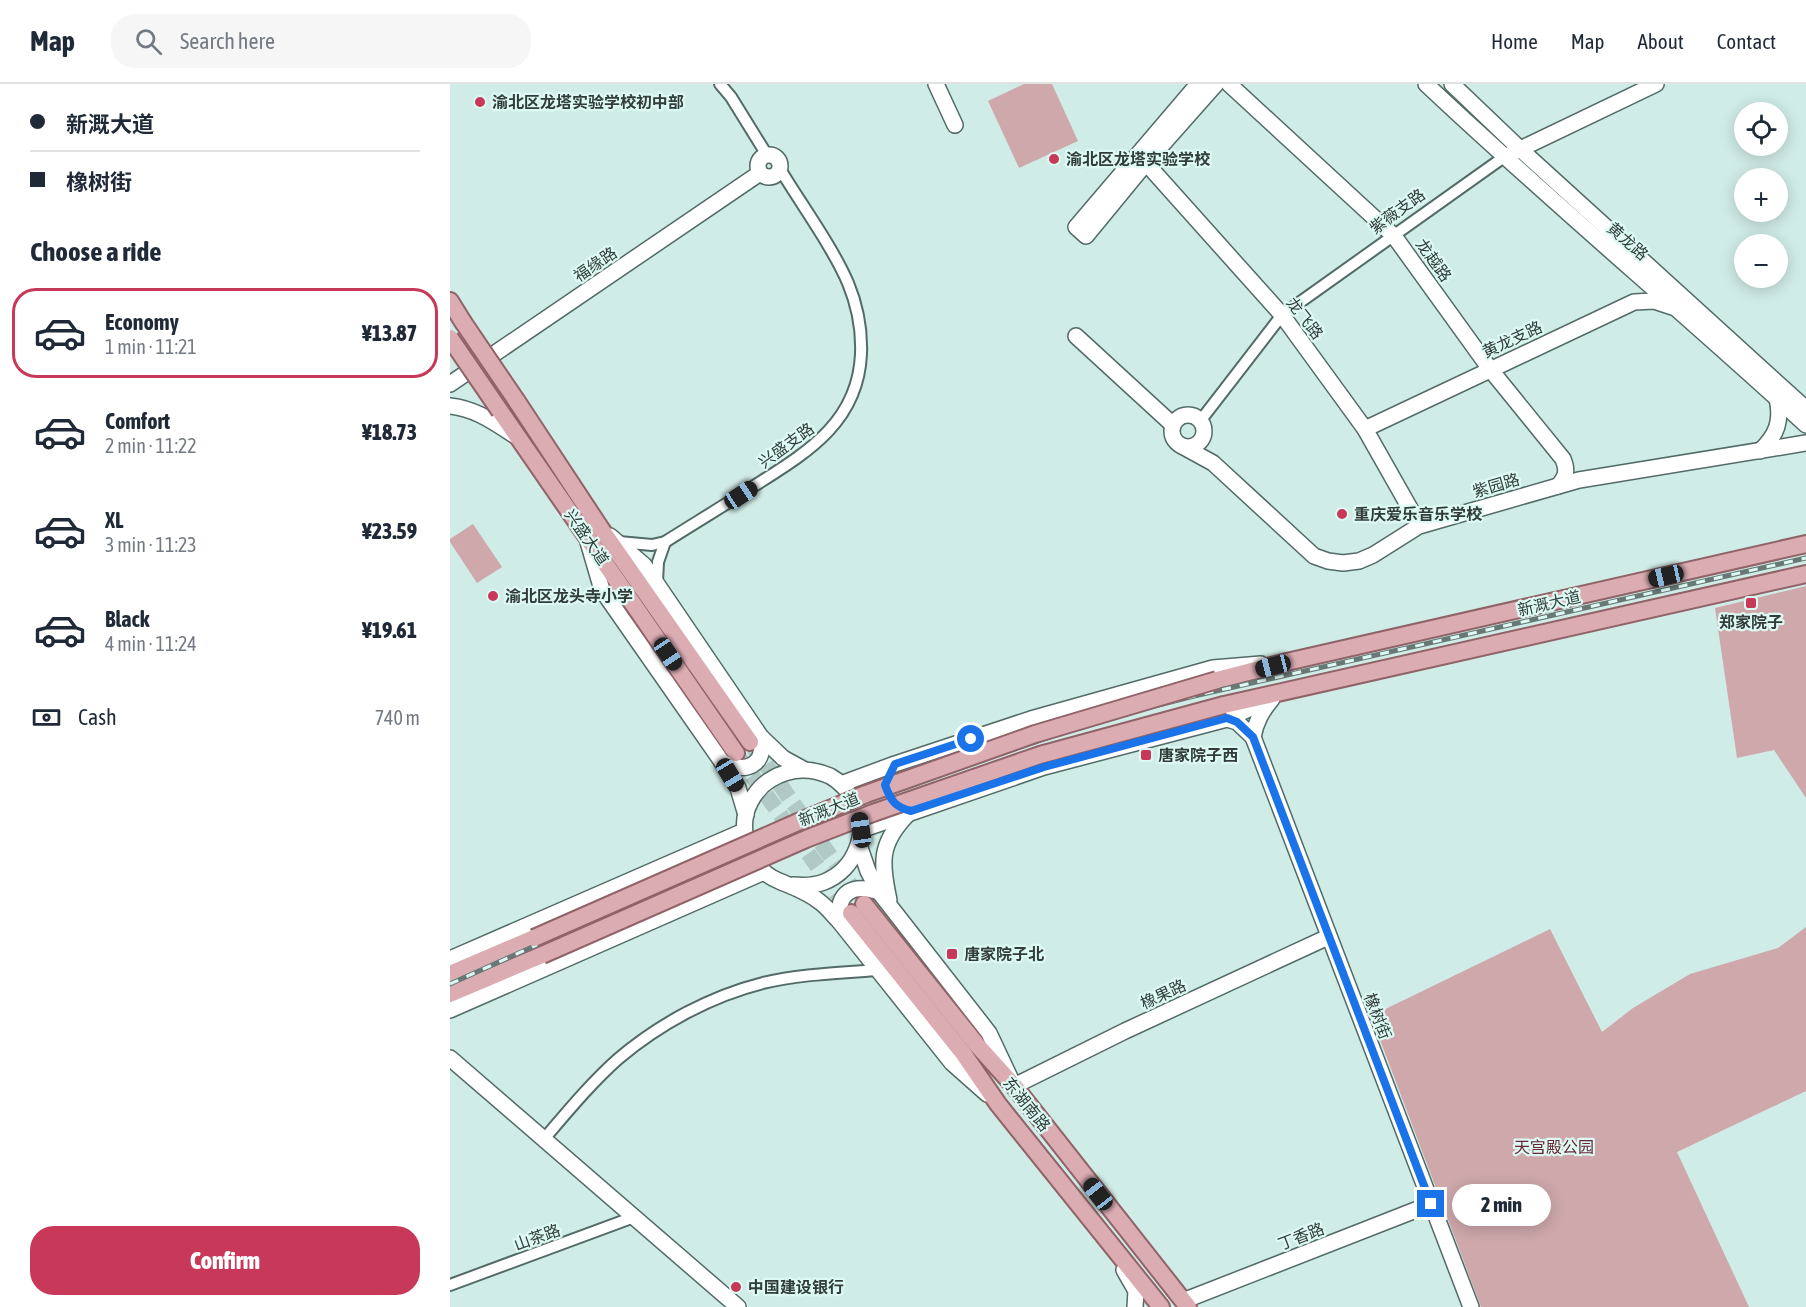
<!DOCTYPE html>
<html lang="en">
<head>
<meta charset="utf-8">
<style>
  :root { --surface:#fff; --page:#f6f6f7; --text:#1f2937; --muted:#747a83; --line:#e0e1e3; --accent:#c83859 }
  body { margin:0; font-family:"Asap Condensed","Noto Sans SC",sans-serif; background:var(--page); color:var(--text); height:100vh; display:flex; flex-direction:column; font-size:22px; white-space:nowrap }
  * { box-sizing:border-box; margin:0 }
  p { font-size:20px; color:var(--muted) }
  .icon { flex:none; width:33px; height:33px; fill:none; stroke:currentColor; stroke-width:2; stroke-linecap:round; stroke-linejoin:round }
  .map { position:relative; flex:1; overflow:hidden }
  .side { display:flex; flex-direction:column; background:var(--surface); width:450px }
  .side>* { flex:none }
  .hud { display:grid; align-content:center; height:132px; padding:0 30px; background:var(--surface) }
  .buttons { position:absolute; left:1284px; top:18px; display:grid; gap:12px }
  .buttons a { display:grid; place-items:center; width:54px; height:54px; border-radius:50%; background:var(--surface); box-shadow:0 3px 15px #0003; font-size:30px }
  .end { position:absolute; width:27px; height:27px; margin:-14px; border:8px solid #1a73e8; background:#fff; box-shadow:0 0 0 3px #fff }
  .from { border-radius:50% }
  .bubble { position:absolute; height:42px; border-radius:21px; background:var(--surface); box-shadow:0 3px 15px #0003; font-size:20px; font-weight:800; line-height:42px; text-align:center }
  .car { position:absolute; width:18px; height:36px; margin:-18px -9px; border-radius:8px; box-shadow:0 0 4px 2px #0007; background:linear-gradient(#222 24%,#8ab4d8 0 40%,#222 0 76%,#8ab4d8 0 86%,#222 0) }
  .hud b { display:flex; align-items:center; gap:21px; height:57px; font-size:22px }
  .hud b+b { border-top:2px solid var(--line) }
  .hud i { width:15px; height:15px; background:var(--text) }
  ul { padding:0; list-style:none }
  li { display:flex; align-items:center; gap:18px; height:90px; margin:0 12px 9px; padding:0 18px; border:3px solid transparent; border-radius:24px }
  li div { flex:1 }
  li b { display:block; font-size:22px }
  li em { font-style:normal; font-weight:800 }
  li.selected { border-color:var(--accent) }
  li>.icon { width:54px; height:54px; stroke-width:1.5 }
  h2 { padding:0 30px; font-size:27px; line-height:72px }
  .pay { display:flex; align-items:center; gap:15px; height:66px; padding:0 30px; font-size:22px }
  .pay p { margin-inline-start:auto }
  .button { display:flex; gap:12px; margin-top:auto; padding:12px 30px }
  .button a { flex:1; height:69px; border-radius:24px; background:var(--accent); color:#fff; font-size:24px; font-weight:800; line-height:69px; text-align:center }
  header { display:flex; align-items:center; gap:36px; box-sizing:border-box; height:84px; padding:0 30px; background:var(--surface); border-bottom:2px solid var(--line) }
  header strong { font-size:28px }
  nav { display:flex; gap:33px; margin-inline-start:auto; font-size:21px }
  .search { width:420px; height:54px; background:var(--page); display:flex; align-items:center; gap:15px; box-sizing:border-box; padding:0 21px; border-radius:24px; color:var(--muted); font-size:22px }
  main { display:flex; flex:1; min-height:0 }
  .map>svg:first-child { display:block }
  .green { fill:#cea8ab }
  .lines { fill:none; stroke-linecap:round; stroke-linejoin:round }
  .primary-tunnel { stroke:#b0c9c4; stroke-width:16; stroke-dasharray:16 8; stroke-linecap:butt }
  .street-casing { stroke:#526b66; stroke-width:14 }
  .secondary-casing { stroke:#526b66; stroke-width:18 }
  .primary-casing { stroke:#906368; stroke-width:20 }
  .street { stroke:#fff; stroke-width:10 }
  .secondary { stroke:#fff; stroke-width:15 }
  .primary { stroke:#dbadb3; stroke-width:16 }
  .rail-casing { stroke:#687975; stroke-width:5 }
  .rail { stroke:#ddf9f3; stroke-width:3; stroke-dasharray:9; stroke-linecap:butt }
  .primary-bridge-casing { stroke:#906368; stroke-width:20; stroke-linecap:butt }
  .primary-bridge { stroke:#dbadb3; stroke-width:16 }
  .route { stroke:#1a73e8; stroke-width:8 }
  .poi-dot { fill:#c83859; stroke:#ddf9f3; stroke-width:2 }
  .labels { text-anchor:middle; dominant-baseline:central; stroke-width:4.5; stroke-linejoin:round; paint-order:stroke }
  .poi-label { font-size:16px; font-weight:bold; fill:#323d3a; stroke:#ddf9f3; text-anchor:start }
  .street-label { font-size:16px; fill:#323d3a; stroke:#ddf9f3 }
  .park-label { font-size:16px; fill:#682833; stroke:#ddf9f3 }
</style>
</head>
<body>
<header>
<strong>Map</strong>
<div class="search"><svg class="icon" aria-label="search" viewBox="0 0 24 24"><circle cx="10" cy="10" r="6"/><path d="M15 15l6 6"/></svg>Search here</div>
<nav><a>Home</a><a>Map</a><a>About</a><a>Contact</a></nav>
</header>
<main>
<section class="side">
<div class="hud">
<b><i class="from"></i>新溉大道</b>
<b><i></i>橡树街</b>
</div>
<h2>Choose a ride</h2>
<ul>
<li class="selected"><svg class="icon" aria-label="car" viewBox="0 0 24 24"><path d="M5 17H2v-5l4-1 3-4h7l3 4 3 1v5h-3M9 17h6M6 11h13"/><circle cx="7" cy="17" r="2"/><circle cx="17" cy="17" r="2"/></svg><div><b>Economy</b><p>1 min · 11:21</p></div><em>¥13.87</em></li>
<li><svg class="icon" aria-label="car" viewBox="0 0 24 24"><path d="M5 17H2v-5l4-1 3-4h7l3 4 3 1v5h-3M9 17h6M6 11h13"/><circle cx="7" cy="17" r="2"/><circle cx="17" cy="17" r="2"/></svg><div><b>Comfort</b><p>2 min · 11:22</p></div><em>¥18.73</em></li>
<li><svg class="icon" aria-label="car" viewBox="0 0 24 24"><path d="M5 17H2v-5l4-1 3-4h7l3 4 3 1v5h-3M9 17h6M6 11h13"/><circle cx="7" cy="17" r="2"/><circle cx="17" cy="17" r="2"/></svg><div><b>XL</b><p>3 min · 11:23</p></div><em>¥23.59</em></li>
<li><svg class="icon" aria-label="car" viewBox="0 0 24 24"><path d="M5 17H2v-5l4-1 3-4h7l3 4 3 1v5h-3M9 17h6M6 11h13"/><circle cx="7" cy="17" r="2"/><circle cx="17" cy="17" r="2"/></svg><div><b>Black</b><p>4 min · 11:24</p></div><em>¥19.61</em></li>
</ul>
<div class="pay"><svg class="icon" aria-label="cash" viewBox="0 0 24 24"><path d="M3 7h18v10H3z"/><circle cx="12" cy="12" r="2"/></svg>Cash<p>740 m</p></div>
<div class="button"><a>Confirm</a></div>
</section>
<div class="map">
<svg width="1356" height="1223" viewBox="0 0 1356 1223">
  <rect width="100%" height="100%" fill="#d0ece6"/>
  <g class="green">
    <polygon points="574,0 602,0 628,57 569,84 538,17"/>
    <polygon points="23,440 52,483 27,499 0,458 0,455"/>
    <polygon points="1356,502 1356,714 1324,666 1287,674 1265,524"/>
    <polygon points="1356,843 1356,1007 1227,1068 1299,1223 1031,1223 921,932 1100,845 1152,948 1183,924 1240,890 1328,864"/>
  </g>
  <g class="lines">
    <g class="primary-tunnel">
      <polyline points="302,661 412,817"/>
      <polyline points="288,672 399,826"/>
    </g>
    <g class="street-casing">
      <g id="street">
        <polyline points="270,0 281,13 317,71"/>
        <polyline points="751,336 832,231 1054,73"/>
        <path d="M169,458L202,461L215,458C245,439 275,421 304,402C356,369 408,339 411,270C412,245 408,223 398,199C382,162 351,120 330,85"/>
        <polyline points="207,498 208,478 215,458"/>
        <path d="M94,1055C118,1027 141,999 168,975C209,940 261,912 313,899C350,890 389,889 427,886"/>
        <polyline points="0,1201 184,1133"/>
      </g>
    </g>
    <g class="secondary-casing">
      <g id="secondary">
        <polyline points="486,0 505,41"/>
        <polyline points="748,0 626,143 636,152 696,79 766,0"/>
        <path d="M779,0L944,152L1040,285L1113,375C1118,387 1116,393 1108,402"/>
        <path d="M976,0C1100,117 1231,226 1356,341"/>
        <polyline points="1002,0 1070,65 1356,325"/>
        <polyline points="1062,69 1206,0"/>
        <circle cx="319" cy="82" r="11"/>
        <polyline points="696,79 832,231 915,345 962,428"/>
        <polyline points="626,252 723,341"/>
        <polyline points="0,300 310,89"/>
        <path d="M0,322C27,325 45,339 67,353"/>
        <circle cx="738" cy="347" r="16"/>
        <polyline points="915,345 1184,218 1204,217 1222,223"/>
        <polyline points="732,362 763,379 864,472 878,477 893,479 909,477 923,471 969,442 1129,396 1356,359"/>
        <path d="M1310,367C1327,351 1332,337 1327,314"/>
        <polyline points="160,452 194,481 311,653 333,674 353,685"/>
        <polyline points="138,458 152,506 272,678 288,704 296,731"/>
        <path d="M777,635L787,638L803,653C806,637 812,627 822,615"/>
        <polyline points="803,653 1021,1223"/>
        <path d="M272,678C296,690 316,682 311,653"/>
        <polyline points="391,700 445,680 581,635 763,584 811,580"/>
        <polyline points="411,746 594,683 777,635 821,615"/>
        <polyline points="409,761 418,787 429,808 539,949 564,1002 675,947 878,853"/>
        <path d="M343,801C354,802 364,802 374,798C405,786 420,748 405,718C399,708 391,698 380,692C359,683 339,684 320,696C307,704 297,720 295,734C292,760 304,787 329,797C343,803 358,808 370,818C377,823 383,831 389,837L502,979L537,1010"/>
        <path d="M439,816C431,779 429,760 457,731"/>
        <path d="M389,837C387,808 402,799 429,808"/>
        <polyline points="0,875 294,747"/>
        <polyline points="0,926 314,788"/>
        <polyline points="0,974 288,1223"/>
        <polyline points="674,1186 686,1207 685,1223"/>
        <polyline points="733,1217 981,1120"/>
      </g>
    </g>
    <g class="primary-casing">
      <g id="primary">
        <polyline points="0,217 13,238"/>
        <polyline points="66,316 151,445 300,658"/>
        <polyline points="50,327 286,669"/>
        <polyline points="767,596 841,577 1356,460"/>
        <polyline points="774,621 1356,490"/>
        <polyline points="414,820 527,961 564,1002 738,1223"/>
        <polyline points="401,829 513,969 548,1020 711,1223"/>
        <polyline points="0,890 84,854"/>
        <polyline points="0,910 92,871"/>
      </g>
    </g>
    <use href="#street" class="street"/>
    <use href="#secondary" class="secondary"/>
    <use href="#primary" class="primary"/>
    <g class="rail-casing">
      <polyline id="rail" points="0,900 262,782 456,701 612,649 677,629 744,612 1356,474"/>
    </g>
    <use href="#rail" class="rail"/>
    <g class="primary-bridge-casing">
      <g id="primary-bridge">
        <polyline points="13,238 66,316"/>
        <polyline points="0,254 50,327"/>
        <polyline points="84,854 348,738 416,710 585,650 767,596"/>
        <polyline points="92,871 356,755 423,729 590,671 774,621"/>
      </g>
    </g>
    <use href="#primary-bridge" class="primary-bridge"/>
  </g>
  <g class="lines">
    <path class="route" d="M521,655L445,680L435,701C441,717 445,723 461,727L594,683L777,634L787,638L803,653L981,1120"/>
  </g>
  <g class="poi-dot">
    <circle cx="30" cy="18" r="6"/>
    <circle cx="604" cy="75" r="6"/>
    <circle cx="892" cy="430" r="6"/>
    <circle cx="43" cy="512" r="6"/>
    <rect x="1295" y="513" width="12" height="12" rx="3"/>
    <rect x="690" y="665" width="12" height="12" rx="3"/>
    <rect x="496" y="864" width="12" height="12" rx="3"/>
    <circle cx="286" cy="1203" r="6"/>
  </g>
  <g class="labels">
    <g class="poi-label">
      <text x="42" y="18">渝北区龙塔实验学校初中部</text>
      <text x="616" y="75">渝北区龙塔实验学校</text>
      <text x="904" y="430">重庆爱乐音乐学校</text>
      <text x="55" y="512">渝北区龙头寺小学</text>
      <text x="1301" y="538" text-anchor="middle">郑家院子</text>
      <text x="708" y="671">唐家院子西</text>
      <text x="514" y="870">唐家院子北</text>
      <text x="298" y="1203">中国建设银行</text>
    </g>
    <g class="street-label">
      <text transform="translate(947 127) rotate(-36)">紫薇支路</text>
      <text transform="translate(1178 157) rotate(41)">黄龙路</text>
      <text transform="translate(984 176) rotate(54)">龙越路</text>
      <text transform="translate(145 180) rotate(-34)">福缘路</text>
      <text transform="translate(855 234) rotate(52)">龙飞路</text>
      <text transform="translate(1062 255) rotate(-25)">黄龙支路</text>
      <text transform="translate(336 361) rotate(-36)">兴盛支路</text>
      <text transform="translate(1046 401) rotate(-16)">紫园路</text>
      <text transform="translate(137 453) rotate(55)">兴盛大道</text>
      <text transform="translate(1099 519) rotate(-13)">新溉大道</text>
      <text transform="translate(379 725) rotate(-22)">新溉大道</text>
      <text transform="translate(713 910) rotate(-25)">橡果路</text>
      <text transform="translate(928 932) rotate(69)">橡树街</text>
      <text transform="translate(577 1020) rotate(51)">东湖南路</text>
      <text transform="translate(851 1152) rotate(-21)">丁香路</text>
      <text transform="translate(87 1153) rotate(-20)">山茶路</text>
    </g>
    <g class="park-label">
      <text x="1104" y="1063">天宫殿公园</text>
    </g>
  </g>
</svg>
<div class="buttons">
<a><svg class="icon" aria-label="locate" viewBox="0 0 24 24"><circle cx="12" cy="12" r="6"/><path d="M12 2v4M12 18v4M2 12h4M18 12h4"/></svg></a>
<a>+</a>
<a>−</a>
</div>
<i class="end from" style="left:521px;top:655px"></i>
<i class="end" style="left:981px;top:1120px"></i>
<div class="bubble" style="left:1002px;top:1100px;width:99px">2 min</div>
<i class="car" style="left:291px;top:411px;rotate:57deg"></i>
<i class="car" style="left:1216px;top:492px;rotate:257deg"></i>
<i class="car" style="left:218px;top:570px;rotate:146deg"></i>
<i class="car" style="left:823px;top:582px;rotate:256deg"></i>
<i class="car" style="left:280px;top:691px;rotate:149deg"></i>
<i class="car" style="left:411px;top:746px;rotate:352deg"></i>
<i class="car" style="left:648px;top:1110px;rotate:322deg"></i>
</div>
</main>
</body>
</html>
